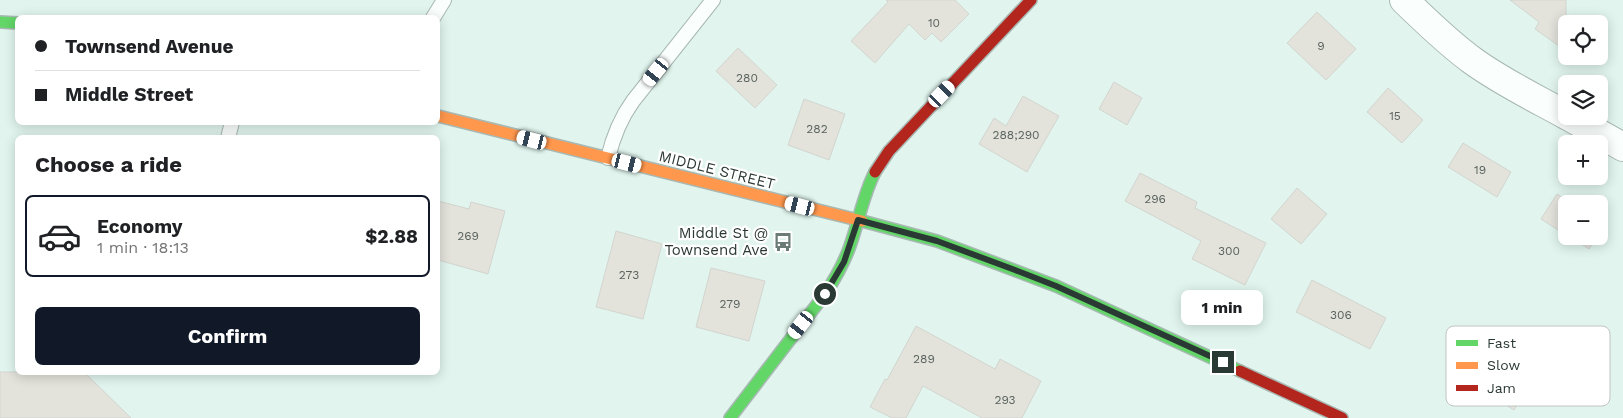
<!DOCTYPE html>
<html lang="en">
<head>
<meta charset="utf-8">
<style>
  :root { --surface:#fff; --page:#f2f2f2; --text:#202124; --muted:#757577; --line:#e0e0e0; --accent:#111827 }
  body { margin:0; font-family:"Work Sans",sans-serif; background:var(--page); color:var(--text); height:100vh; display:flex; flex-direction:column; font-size:19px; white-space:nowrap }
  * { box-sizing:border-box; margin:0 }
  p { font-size:16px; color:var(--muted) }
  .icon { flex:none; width:28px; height:28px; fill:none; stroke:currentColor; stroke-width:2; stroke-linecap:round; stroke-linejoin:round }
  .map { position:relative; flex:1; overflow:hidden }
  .details { position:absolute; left:15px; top:135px; width:425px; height:240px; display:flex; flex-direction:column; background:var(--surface); border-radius:8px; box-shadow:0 2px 12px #0003 }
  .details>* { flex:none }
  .guide { position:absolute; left:15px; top:15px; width:425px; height:110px; border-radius:8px; box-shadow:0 2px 12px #0003; display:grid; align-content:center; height:110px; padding:0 20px; background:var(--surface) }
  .controls { position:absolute; left:1558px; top:15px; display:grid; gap:10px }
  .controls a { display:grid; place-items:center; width:50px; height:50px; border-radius:8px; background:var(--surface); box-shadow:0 2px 12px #0003; font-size:25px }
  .end { position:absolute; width:22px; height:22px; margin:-11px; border:6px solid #2b3934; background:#fff; box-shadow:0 0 0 2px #fff }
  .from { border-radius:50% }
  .bubble { position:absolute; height:35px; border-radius:8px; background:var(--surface); box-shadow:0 2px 12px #0003; font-size:16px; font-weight:700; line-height:35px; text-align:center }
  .car { position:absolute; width:15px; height:30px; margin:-15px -8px; border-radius:6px; box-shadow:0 0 4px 1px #0007; background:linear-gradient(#fff 24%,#345 0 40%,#fff 0 76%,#345 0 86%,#fff 0) }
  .guide b { display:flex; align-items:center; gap:18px; height:48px; font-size:19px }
  .guide b+b { border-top:1px solid var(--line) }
  .guide i { width:12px; height:12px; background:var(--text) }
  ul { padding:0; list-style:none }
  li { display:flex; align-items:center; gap:15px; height:82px; margin:0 10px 8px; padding:0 10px; border:2px solid transparent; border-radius:8px }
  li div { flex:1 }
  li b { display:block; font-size:19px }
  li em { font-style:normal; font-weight:700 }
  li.current { border-color:var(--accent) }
  li>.icon { width:45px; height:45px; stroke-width:1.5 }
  h2 { padding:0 20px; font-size:22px; line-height:60px }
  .button { display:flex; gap:10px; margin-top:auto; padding:10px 20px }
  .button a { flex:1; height:58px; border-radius:8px; background:var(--accent); color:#fff; font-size:20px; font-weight:700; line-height:58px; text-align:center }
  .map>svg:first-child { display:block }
  .building { fill:#e3e2db; stroke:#d2d5d0 }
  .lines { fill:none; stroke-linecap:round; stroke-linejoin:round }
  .lane-casing { stroke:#a8b8b3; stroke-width:16 }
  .street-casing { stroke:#a8b8b3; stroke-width:30 }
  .fast-casing { stroke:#a8b8b3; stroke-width:14 }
  .slow-casing { stroke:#a8b8b3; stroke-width:14 }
  .jam-casing { stroke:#a8b8b3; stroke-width:14 }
  .lane { stroke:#fafefc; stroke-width:14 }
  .street { stroke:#fafefc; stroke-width:28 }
  .fast { stroke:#63d668; stroke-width:11 }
  .slow { stroke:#ff974d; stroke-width:11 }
  .jam { stroke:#b3261e; stroke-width:11 }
  .route { stroke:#2b3934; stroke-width:6 }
  .labels { text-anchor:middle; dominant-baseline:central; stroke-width:4.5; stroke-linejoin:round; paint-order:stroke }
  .number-label { font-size:12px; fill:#59635e }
  .street-label { font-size:15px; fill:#2b3934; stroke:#fff }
  .poi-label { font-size:15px; fill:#2b3934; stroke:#fff; text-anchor:end }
  .key { fill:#fff; stroke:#bfc4c2; stroke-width:1 }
  .key-label { font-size:14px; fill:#2b3934 }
</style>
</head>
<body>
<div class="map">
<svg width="1623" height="418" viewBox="0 0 1623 418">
  <rect width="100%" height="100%" fill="#e1f5ee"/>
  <g class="building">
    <polygon points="886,0 955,0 969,14 941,42 932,33 925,40 909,24 875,63 851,41 888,2"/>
    <polygon points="1510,0 1566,0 1566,51 1535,29 1539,22"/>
    <polygon points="1317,12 1356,49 1326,80 1287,43"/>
    <polygon points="738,48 777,85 755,108 716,71"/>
    <polygon points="1114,82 1142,98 1127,125 1099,109"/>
    <polygon points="1388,88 1423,120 1402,143 1367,112"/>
    <polygon points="1023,96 1059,116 1027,172 979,144 994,118 1006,126"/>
    <polygon points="804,99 845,114 829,160 788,145"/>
    <polygon points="1463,143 1511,172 1497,197 1448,167"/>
    <polygon points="1140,173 1197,202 1195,208 1266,243 1245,285 1192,259 1201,241 1125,201"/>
    <polygon points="1297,188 1327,214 1301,244 1271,219"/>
    <polygon points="1557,194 1572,204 1566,204 1566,235 1541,219"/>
    <polygon points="438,201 469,209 471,202 505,211 488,274 438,260"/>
    <polygon points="616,231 662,244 643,319 596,307"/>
    <polygon points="1569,236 1597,236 1589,249"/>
    <polygon points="711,268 765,281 749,341 696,327"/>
    <polygon points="1312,280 1386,318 1370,349 1296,312"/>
    <polygon points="916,326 995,369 1000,359 1041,381 1022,418 982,418 923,386 906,418 892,418 870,407 885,379 887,380"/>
    <polygon points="1482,347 1534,379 1514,410 1464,378"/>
    <polygon points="0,372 84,372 131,418 0,418"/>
  </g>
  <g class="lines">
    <g class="lane-casing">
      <g id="lane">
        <polyline points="433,18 444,0"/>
        <polyline points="228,138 232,122"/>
        <path d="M608,158C613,137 620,119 633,101L713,0"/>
      </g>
    </g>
    <g class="street-casing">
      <g id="street">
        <path d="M1404,0C1426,21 1448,43 1473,61C1502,82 1535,98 1566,115"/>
        <polyline points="1568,116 1623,147"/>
      </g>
    </g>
    <g class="fast-casing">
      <g id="fast">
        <polyline points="0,22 18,23"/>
        <polyline points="862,221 937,241 1056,286 1240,371"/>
        <path d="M730,418L825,294C835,279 844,263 850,246C859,221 863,195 875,172"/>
      </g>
    </g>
    <g class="slow-casing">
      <polyline id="slow" points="438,116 862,221"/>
    </g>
    <g class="jam-casing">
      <g id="jam">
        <polyline points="875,172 889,151 1031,0"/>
        <polyline points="1240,371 1342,418"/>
      </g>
    </g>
    <use href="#lane" class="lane"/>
    <use href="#street" class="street"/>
    <use href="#fast" class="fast"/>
    <use href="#slow" class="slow"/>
    <use href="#jam" class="jam"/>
  </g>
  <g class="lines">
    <polyline class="route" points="825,294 844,262 858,220 937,241 1015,270 1056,286 1223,362"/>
  </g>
  <defs>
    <g id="bus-bare" transform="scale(1.5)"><path d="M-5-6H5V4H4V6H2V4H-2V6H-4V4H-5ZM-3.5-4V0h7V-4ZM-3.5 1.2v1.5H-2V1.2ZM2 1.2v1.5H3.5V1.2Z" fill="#6b7b75" stroke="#fff" stroke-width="2.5" paint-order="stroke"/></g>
  </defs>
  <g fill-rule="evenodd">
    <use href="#bus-bare" x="783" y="242"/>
  </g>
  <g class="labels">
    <g class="number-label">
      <text x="934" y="23">10</text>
      <text x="1321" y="46">9</text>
      <text x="747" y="78">280</text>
      <text x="1395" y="116">15</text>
      <text x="817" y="129">282</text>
      <text x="1016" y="135">288;290</text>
      <text x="1480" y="170">19</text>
      <text x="1155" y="199">296</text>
      <text x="468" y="236">269</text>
      <text x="1229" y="251">300</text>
      <text x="629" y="275">273</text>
      <text x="730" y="304">279</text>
      <text x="1341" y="315">306</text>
      <text x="924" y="359">289</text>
      <text x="1005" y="400">293</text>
    </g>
    <g class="street-label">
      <text transform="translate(717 170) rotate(14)">MIDDLE STREET</text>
    </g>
    <g class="poi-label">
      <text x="768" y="233">Middle St @<tspan x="768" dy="17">Townsend Ave</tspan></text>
    </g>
  </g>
  <rect x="1446" y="326" width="164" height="80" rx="8" class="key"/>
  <rect x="1456" y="340" width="22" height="6" fill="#63d668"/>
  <rect x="1456" y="362" width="22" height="7" fill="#ff974d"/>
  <rect x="1456" y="385" width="22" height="6" fill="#b3261e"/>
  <g class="key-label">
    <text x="1487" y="348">Fast</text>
    <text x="1487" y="370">Slow</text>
    <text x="1487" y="393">Jam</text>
  </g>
</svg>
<div class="controls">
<a><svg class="icon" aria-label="locate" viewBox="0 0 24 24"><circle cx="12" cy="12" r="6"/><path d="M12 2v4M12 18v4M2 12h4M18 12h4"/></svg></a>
<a><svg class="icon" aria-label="layers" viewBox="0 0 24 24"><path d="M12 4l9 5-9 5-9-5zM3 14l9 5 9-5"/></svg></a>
<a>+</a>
<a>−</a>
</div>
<i class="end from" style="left:825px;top:294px"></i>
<i class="end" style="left:1223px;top:362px"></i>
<div class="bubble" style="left:1181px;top:290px;width:82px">1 min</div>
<i class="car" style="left:656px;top:72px;rotate:219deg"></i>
<i class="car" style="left:942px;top:94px;rotate:44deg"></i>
<i class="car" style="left:532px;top:140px;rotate:284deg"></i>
<i class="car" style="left:627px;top:163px;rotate:104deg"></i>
<i class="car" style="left:800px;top:206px;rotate:284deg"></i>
<i class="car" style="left:801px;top:325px;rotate:218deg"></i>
<div class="guide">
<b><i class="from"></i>Townsend Avenue</b>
<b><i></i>Middle Street</b>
</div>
<section class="details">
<h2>Choose a ride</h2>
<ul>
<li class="current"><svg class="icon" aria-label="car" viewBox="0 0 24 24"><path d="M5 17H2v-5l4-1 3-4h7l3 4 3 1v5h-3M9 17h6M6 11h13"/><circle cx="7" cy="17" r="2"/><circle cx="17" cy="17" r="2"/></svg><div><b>Economy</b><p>1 min · 18:13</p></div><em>$2.88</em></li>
</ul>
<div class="button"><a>Confirm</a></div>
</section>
</div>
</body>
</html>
